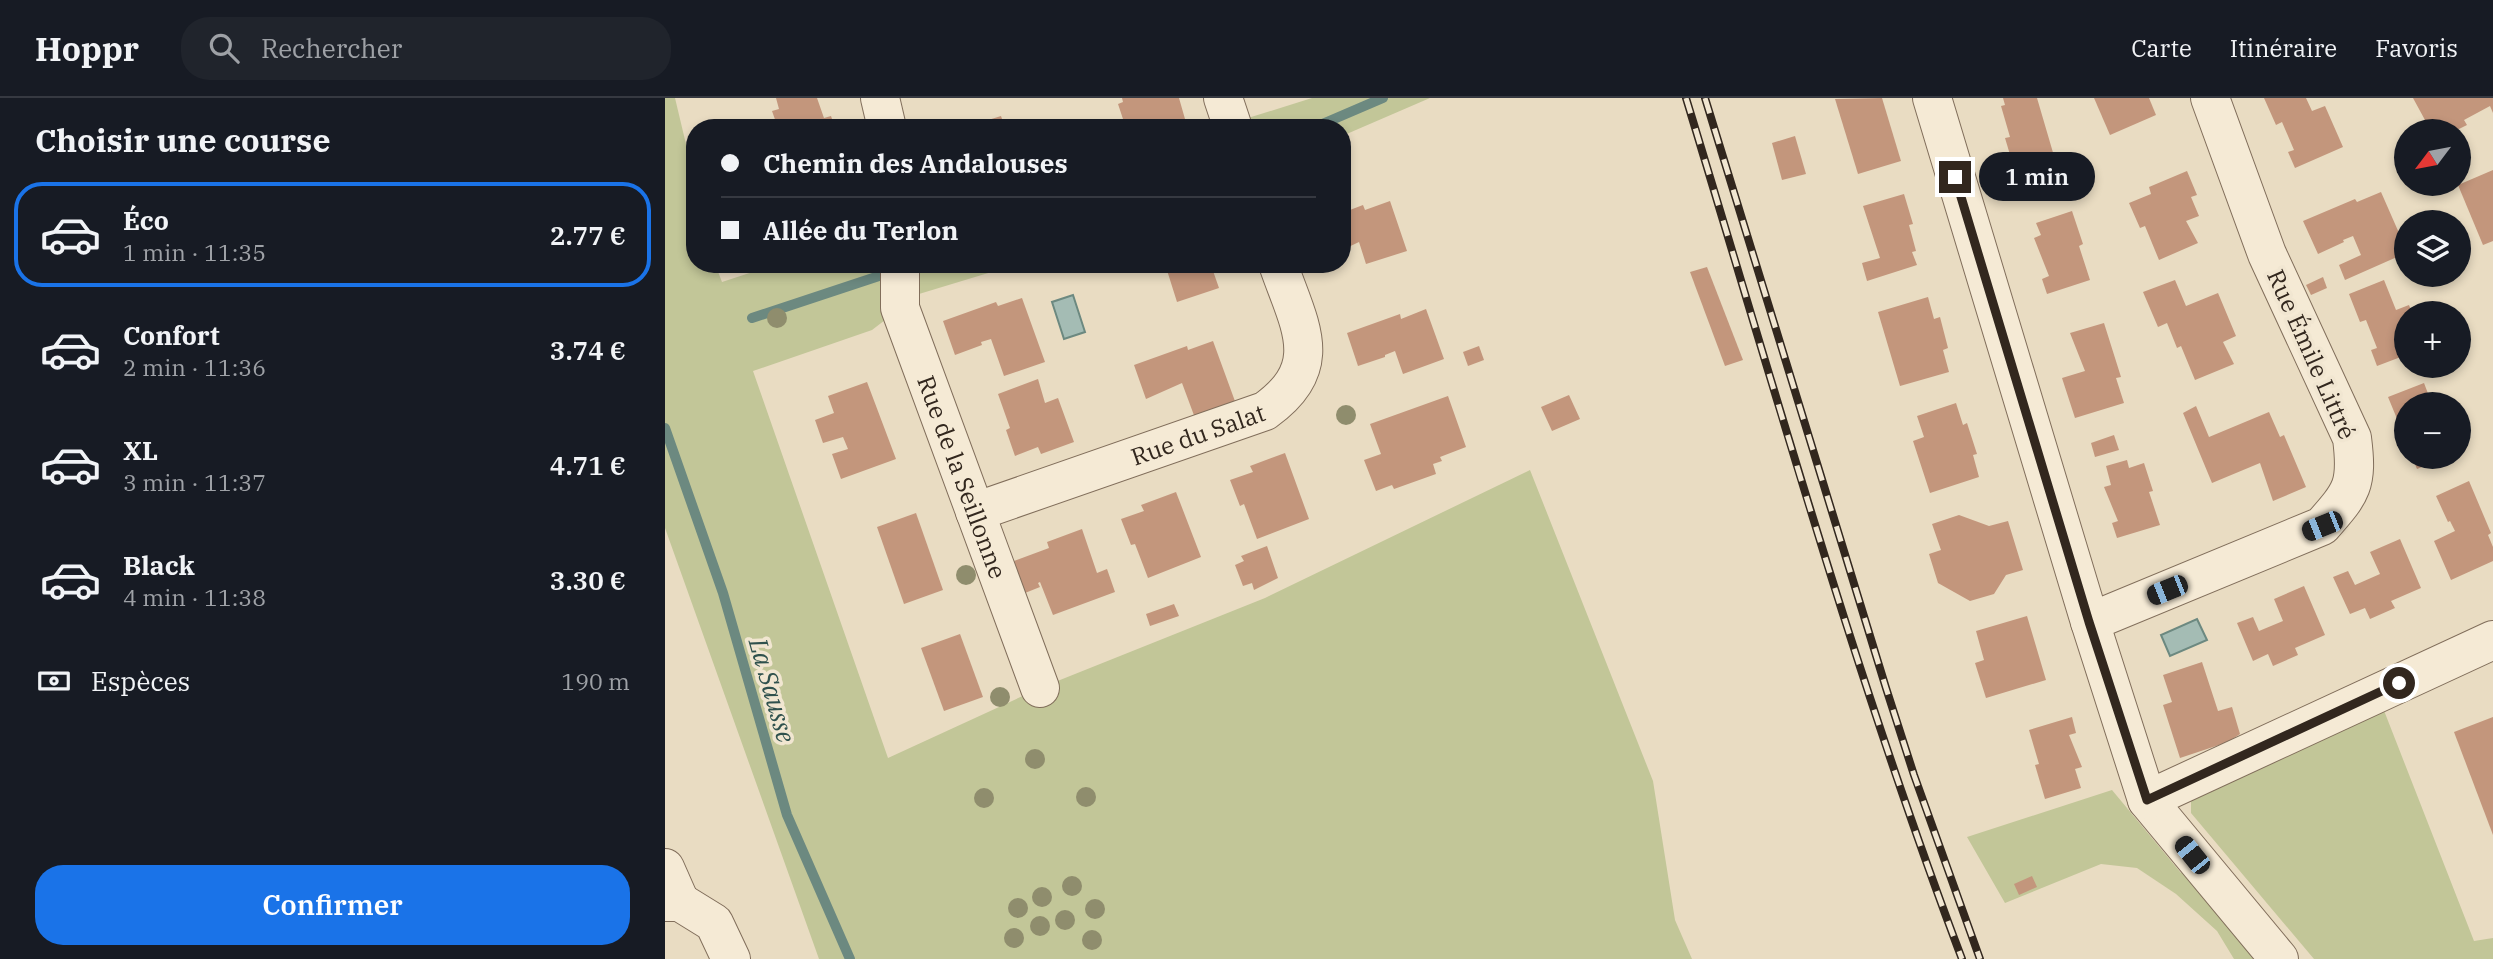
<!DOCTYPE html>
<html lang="fr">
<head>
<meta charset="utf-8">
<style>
  :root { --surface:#171b24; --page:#20242c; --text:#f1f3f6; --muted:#9ea1a6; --line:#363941; --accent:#1a73e8 }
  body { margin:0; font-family:"IBM Plex Serif",serif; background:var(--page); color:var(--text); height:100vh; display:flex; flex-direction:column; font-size:26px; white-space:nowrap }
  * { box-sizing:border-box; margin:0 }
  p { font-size:23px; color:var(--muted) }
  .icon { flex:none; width:38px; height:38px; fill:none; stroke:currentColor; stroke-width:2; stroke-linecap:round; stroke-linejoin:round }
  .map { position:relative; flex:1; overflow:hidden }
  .side { display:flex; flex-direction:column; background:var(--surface); width:665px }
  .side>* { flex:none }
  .top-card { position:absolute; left:21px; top:21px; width:665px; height:154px; border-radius:28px; box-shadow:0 4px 10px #0003; display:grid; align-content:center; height:154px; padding:0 35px; background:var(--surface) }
  .needle { width:46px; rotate:238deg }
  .fabs { position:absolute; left:1729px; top:21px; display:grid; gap:14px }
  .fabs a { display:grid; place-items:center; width:77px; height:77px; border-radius:50%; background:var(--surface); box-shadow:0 4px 10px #0003; font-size:35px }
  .end { position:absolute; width:32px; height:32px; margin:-16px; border:9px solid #32271e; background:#fff; box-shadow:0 0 0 4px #fff }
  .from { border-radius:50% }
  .bubble { position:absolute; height:49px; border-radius:24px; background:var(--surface); box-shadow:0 4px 10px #0003; font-size:23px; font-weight:600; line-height:49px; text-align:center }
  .car { position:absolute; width:21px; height:42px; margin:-21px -10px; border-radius:9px; box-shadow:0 0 5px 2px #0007; background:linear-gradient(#222 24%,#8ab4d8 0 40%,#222 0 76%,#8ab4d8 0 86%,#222 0) }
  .top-card b { display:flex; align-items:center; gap:24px; height:66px; font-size:26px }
  .top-card b+b { border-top:2px solid var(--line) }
  .top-card i { width:18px; height:18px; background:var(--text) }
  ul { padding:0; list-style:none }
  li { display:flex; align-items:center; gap:21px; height:105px; margin:0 14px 10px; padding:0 21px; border:4px solid transparent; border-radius:28px }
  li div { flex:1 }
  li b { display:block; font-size:26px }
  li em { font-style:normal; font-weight:600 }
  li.on { border-color:var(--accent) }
  li>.icon { width:63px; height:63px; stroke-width:1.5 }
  h2 { padding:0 35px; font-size:32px; line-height:84px }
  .pay { display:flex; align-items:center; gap:18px; height:77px; padding:0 35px; font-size:26px }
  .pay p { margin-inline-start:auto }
  .action { display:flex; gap:14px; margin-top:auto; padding:14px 35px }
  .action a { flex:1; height:80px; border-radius:28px; background:var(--accent); color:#fff; font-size:28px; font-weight:600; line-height:80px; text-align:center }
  header { display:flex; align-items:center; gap:42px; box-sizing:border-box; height:98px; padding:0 35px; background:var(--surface); border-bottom:2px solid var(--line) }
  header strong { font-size:33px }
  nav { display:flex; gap:38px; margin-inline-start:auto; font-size:24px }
  .search { width:490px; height:63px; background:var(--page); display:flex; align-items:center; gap:18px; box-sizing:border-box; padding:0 24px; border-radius:28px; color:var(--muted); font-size:26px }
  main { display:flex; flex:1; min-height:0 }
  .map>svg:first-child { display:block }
  .green { fill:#c2c698 }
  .water { fill:#a4bcb4; stroke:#6c8980; stroke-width:2 }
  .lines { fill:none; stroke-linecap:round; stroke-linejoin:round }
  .stream { stroke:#6c8980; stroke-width:10 }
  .building { fill:#c3967c }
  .minor-casing { stroke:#816e5b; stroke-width:40 }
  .minor { stroke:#f5ead5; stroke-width:38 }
  .rail-casing { stroke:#32271e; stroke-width:8 }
  .rail { stroke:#f1e6d1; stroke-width:5; stroke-dasharray:16; stroke-linecap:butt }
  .tree { fill:#8f8d6d }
  .route { stroke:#32271e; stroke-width:9 }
  .labels { text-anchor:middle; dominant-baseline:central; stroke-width:7; stroke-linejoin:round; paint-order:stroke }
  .street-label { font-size:24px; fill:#32271e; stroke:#f1e6d1 }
  .water-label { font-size:26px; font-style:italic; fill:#2f514d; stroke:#f1e6d1 }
</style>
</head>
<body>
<header>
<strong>Hoppr</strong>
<div class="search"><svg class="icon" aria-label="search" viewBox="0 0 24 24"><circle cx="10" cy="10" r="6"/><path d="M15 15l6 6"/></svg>Rechercher</div>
<nav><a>Carte</a><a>Itinéraire</a><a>Favoris</a></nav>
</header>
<main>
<section class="side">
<h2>Choisir une course</h2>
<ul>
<li class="on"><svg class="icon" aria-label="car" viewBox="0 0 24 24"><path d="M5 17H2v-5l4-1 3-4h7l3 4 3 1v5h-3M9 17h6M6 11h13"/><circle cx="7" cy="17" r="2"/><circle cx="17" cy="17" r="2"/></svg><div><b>Éco</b><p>1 min · 11:35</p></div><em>2.77 €</em></li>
<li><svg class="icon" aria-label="car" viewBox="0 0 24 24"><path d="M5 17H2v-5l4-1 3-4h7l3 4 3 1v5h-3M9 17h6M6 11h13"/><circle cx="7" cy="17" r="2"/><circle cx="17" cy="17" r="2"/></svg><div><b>Confort</b><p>2 min · 11:36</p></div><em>3.74 €</em></li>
<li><svg class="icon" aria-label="car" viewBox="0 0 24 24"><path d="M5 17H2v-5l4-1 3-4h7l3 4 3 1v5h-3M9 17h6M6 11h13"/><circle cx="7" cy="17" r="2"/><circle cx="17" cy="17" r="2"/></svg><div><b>XL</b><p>3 min · 11:37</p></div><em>4.71 €</em></li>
<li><svg class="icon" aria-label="car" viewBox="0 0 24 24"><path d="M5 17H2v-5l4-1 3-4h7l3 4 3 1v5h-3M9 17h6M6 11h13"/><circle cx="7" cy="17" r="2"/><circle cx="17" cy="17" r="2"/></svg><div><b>Black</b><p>4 min · 11:38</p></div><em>3.30 €</em></li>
</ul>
<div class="pay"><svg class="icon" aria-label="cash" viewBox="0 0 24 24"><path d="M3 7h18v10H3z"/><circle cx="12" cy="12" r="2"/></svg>Espèces<p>190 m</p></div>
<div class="action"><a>Confirmer</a></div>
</section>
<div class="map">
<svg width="1828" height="861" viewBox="0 0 1828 861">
  <rect width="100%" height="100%" fill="#e9dcc2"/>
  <g class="green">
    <polygon points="0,0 10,0 30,84 30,166 50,166 57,184 112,166 353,166 254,196 207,232 88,273 223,660 375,590 600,500 865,372 988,683 1010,822 1027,861 154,861 0,430"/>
    <polygon points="647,0 765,0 677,38 677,30 551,30"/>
    <polygon points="1718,610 1809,843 1828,840 1828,861 1649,861 1526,715 1526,703 1529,697"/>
    <polygon points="1447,692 1516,775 1525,770 1600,861 1569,861 1552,833 1511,796 1472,770 1436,766 1340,805 1302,739"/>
  </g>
  <g class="water">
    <polygon points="408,197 420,234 399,241 387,204"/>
    <polygon points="1532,521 1542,542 1505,558 1496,537"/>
  </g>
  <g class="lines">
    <g class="stream">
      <polyline points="648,30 718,0"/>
      <polyline points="87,220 226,174"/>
      <polyline points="0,330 58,495 122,717 185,861"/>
    </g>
  </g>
  <g class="building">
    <polygon points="111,0 152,0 159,20 166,18 170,30 113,30 107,13 114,11"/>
    <polygon points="457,0 514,0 520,21 494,30 486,30 485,25 469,30 461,30 453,6 458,4"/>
    <polygon points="1217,0 1236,63 1193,76 1170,1"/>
    <polygon points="1338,0 1372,0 1389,58 1349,70 1340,40 1345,39 1336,8 1340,7"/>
    <polygon points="1429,0 1484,0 1491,17 1445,37"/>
    <polygon points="1599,0 1641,0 1647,13 1660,8 1678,49 1630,70 1623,54 1629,52 1617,24 1611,27"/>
    <polygon points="1748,0 1828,0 1828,15 1825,8 1799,22 1802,27 1790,33 1766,33"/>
    <polygon points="336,18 340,30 301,30 301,29"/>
    <polygon points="1130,38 1141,76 1117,82 1107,45"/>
    <polygon points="1828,72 1828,143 1818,147 1793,87"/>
    <polygon points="1522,73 1532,97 1526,99 1534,118 1521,123 1533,145 1494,162 1480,128 1475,130 1464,105 1486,96 1484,89"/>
    <polygon points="1716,94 1734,135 1741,132 1741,155 1680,182 1674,167 1696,157 1688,138 1678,142 1679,144 1653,156 1638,123 1690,101 1692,104"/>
    <polygon points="1239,96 1248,126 1244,127 1251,153 1247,154 1252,167 1202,183 1197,165 1215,160 1198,108"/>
    <polygon points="725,103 742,153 701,166 694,144 677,152 677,115 698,107 700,112"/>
    <polygon points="1407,113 1418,146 1414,148 1425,182 1382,196 1377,181 1384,178 1369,140 1376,137 1371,125"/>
    <polygon points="500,166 558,166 547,170 554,190 512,204"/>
    <polygon points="1042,169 1078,262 1060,268 1025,174"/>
    <polygon points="1658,179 1662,190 1646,197 1641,187"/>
    <polygon points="1510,182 1521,208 1553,195 1571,238 1558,244 1569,266 1530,282 1516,248 1512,250 1502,225 1493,229 1478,194"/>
    <polygon points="1719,182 1731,212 1744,207 1747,215 1741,215 1741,257 1712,268 1706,252 1712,250 1701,222 1695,224 1684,196"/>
    <polygon points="1263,199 1269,221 1275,219 1283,250 1278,252 1284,274 1235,288 1213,214"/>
    <polygon points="357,200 380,264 339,278 326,241 316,244 317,247 290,257 278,223 331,204 333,208"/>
    <polygon points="761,211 779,261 738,276 730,253 720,257 720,259 693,268 682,235 735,216 736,221"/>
    <polygon points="1439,225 1456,279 1451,280 1459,305 1410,320 1397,280 1420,273 1405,235"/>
    <polygon points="548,243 571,306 530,320 517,285 481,301 469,267 522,248 523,252"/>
    <polygon points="814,248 819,262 803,268 798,254"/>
    <polygon points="373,281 380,305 393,300 409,344 376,356 373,349 350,358 341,332 345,330 333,296"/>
    <polygon points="202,284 231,361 176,381 167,356 183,351 178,339 158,345 150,322 169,315 163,298"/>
    <polygon points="1759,285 1767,306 1741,306 1741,325 1735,328 1723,299"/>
    <polygon points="904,297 915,321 887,333 876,309"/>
    <polygon points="783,298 801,349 775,359 777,363 768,366 771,376 729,391 727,387 711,393 699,362 716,356 705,326"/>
    <polygon points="1291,305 1298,327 1302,325 1312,356 1308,357 1314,379 1265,395 1248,343 1259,339 1252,318"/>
    <polygon points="1531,308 1544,339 1604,314 1615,339 1619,337 1641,389 1608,403 1595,365 1547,385 1518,315"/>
    <polygon points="1794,335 1801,352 1794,355"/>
    <polygon points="1449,337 1454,352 1430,359 1426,345"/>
    <polygon points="620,355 644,421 592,441 579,406 575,408 565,382 588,374 585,368"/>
    <polygon points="1747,359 1783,359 1752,371"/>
    <polygon points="1462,362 1464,370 1479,365 1488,393 1484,394 1495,427 1452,440 1447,425 1453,423 1439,389 1446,387 1441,368"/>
    <polygon points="1804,383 1826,435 1823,437 1828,449 1828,463 1786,482 1769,443 1790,433 1785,423 1783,424 1771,398"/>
    <polygon points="511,394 536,459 483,480 470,446 466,447 456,421 479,413 476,407"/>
    <polygon points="251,415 278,492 239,506 212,429"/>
    <polygon points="1294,417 1324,428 1343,423 1358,472 1341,477 1329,496 1305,503 1273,485 1264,456 1276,452 1267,426"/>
    <polygon points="417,431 432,475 442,471 450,494 388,517 375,484 373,485 375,489 360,495 349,463 384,450 382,444"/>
    <polygon points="1735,441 1756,490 1726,503 1730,510 1705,521 1700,510 1685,516 1668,479 1683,473 1690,487 1715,476 1705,454"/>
    <polygon points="602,448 613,480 589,492 587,485 578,488 570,467 579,463 576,458"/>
    <polygon points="1639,488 1660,537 1630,550 1633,557 1608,568 1603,556 1588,563 1572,525 1588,519 1594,533 1618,523 1609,501"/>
    <polygon points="509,506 514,518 485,528 481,516"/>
    <polygon points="1362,518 1381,582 1321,600 1310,565 1319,562 1311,533"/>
    <polygon points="295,536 318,599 279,613 256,550"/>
    <polygon points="1537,564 1553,613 1567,609 1575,636 1563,644 1515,660 1498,607 1507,604 1498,577"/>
    <polygon points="1407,619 1411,635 1404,637 1417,669 1410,671 1416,690 1380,701 1370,667 1374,666 1364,632"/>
    <polygon points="1828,619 1828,737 1789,634"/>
    <polygon points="1367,778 1372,789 1354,797 1349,786"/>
  </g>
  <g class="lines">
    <g class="minor-casing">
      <g id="minor">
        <polyline points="215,0 222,30"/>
        <polyline points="558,0 568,30"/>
        <polyline points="1267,0 1425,524 1482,702 1614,861"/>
        <path id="s1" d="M235,166V210L375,590"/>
        <path id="s2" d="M310,414L600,313C663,268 634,227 613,166"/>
        <path d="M1425,524L1657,428C1687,394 1693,387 1687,340L1602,156L1545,0"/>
        <polyline points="1482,702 1828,542"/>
        <polyline points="0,770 15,804"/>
        <polyline points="0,804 15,804 49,825 66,861"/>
      </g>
    </g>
    <use href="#minor" class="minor"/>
    <g class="rail-casing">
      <g id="rail">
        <path d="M1021,0C1109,288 1190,579 1297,861"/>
        <polyline points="1040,0 1221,590 1249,677 1315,861"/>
      </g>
    </g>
    <use href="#rail" class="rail"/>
  </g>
  <g class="tree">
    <circle cx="112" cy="220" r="10"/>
    <circle cx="681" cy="317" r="10"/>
    <circle cx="301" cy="477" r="10"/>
    <circle cx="335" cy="599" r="10"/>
    <circle cx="370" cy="661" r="10"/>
    <circle cx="421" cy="699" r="10"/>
    <circle cx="319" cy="700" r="10"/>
    <circle cx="407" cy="788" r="10"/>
    <circle cx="377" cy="799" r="10"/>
    <circle cx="353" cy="810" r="10"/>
    <circle cx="430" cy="811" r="10"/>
    <circle cx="400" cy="822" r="10"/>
    <circle cx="375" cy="828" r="10"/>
    <circle cx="349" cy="840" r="10"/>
    <circle cx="427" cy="842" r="10"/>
  </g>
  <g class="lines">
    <polyline class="route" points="1290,79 1424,524 1482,702 1734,585"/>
  </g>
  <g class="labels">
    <g class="street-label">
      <text transform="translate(1647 256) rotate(66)">Rue Émile Littré</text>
      <text stroke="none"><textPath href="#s2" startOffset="236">Rue du Salat</textPath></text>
      <text stroke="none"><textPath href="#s1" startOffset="224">Rue de la Seillonne</textPath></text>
    </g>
    <g class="water-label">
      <text transform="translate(108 592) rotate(74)">La Sausse</text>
    </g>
  </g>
</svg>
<div class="fabs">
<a><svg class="needle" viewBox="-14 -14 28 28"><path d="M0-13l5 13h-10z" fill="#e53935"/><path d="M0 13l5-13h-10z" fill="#9ea1a6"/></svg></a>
<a><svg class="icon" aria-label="layers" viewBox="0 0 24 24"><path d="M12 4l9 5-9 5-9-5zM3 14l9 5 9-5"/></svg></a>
<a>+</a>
<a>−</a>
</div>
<i class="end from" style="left:1734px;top:585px"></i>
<i class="end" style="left:1290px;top:79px"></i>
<div class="bubble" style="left:1314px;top:54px;width:116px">1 min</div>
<i class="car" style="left:1657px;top:428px;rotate:248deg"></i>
<i class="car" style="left:1502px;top:492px;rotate:248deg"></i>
<i class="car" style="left:1527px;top:757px;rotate:321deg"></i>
<div class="top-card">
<b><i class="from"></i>Chemin des Andalouses</b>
<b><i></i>Allée du Terlon</b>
</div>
</div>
</main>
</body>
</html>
